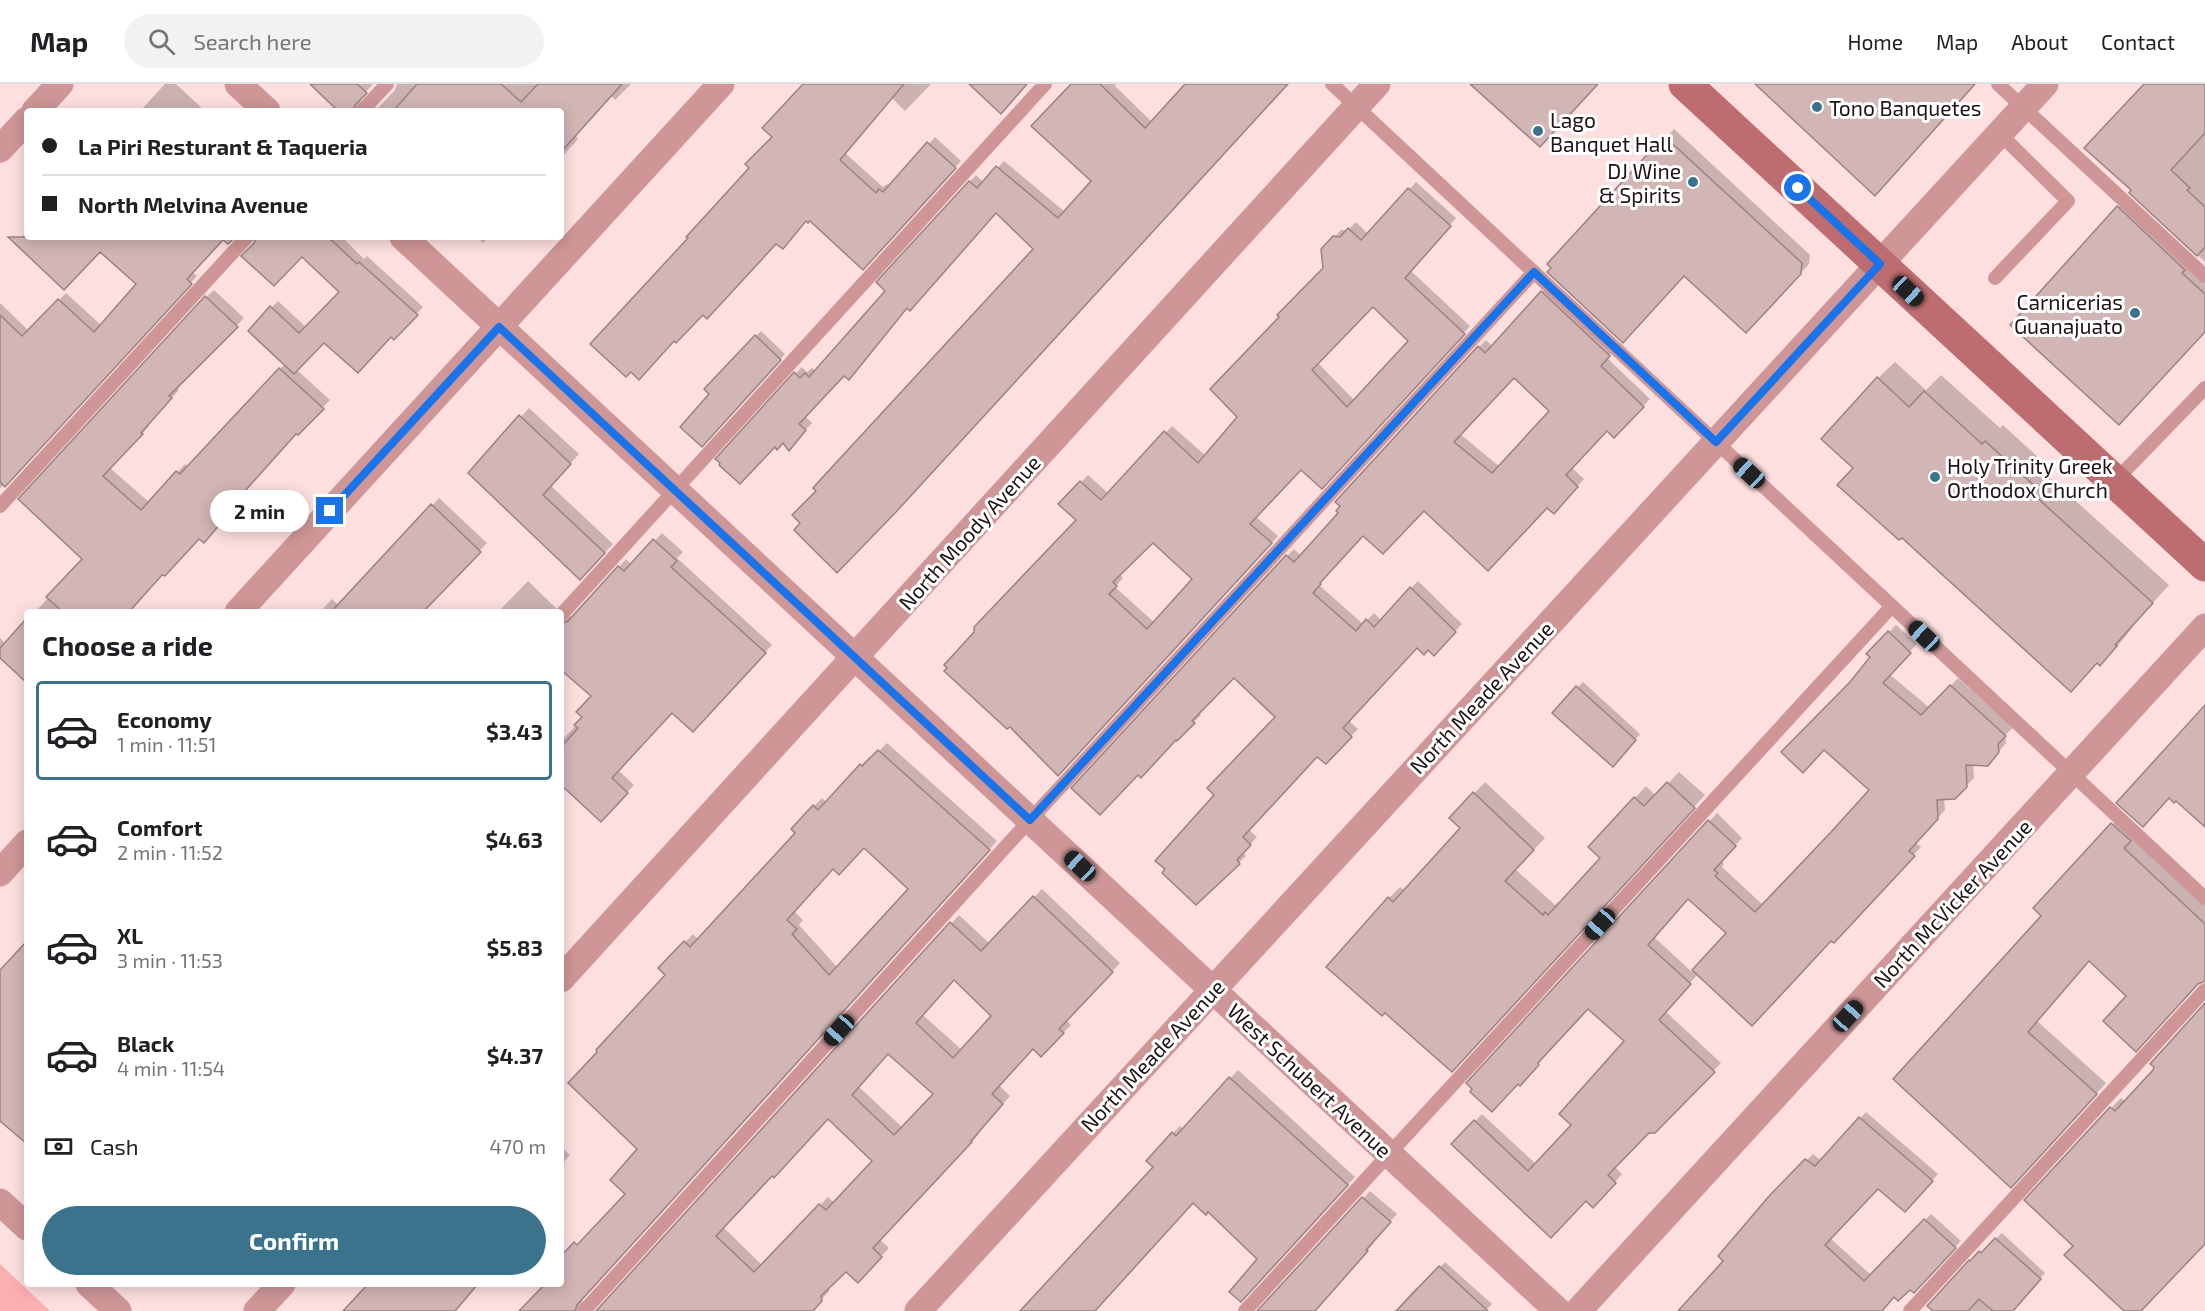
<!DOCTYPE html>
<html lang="en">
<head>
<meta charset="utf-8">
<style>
  :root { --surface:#fff; --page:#f2f2f2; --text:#202124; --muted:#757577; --line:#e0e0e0; --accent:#3b738d }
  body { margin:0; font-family:"Exo 2",sans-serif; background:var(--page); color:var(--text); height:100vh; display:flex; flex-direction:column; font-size:22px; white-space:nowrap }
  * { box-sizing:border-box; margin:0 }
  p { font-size:20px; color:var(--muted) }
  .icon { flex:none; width:33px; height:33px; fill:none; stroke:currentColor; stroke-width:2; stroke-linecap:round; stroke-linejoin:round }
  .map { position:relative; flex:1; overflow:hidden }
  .drawer { position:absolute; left:24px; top:525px; width:540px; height:678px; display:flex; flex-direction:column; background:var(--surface); border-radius:6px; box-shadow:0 3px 15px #0003 }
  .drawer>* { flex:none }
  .guide { position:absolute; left:24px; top:24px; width:540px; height:132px; border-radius:6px; box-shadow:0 3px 15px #0003; display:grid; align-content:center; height:132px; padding:0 18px; background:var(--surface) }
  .end { position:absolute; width:27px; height:27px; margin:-14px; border:8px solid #1a73e8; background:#fff; box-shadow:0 0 0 3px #fff }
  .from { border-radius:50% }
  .bubble { position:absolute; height:42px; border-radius:21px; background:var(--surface); box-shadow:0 3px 15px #0003; font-size:20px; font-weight:700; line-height:42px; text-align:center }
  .car { position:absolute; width:18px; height:36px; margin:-18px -9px; border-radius:8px; box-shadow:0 0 4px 2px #0007; background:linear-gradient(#222 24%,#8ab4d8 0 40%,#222 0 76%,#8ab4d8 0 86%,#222 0) }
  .guide b { display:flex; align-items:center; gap:21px; height:57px; font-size:22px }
  .guide b+b { border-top:2px solid var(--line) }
  .guide i { width:15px; height:15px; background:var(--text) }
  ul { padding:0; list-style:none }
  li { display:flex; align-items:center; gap:18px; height:99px; margin:0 12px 9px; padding:0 6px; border:3px solid transparent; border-radius:6px }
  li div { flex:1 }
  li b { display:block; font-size:22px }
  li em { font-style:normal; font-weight:700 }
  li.selected { border-color:var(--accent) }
  li>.icon { width:54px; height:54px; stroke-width:1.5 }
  h2 { padding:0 18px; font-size:27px; line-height:72px }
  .pay { display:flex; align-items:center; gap:15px; height:66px; padding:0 18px; font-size:22px }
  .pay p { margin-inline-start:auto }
  .cta { display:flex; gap:12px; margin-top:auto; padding:12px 18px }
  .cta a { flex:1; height:69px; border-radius:36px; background:var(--accent); color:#fff; font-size:24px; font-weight:700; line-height:69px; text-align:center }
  header { display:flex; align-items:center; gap:36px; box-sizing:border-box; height:84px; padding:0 30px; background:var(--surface); border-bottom:2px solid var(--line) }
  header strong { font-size:28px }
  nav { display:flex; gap:33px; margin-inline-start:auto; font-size:21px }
  .search { width:420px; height:54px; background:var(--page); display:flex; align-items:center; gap:15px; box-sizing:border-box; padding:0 21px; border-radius:33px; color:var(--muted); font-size:22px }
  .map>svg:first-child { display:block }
  .green { fill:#fcafb0 }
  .shadow { fill:#0003; fill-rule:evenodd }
  .building { fill:#d2b5b5; stroke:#9c8181; stroke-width:1.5; fill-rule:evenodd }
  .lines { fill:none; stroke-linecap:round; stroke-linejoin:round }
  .service { stroke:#ce9697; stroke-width:14 }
  .minor { stroke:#ce9697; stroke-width:27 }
  .secondary { stroke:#bd6d70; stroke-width:33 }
  .route { stroke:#1a73e8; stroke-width:8 }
  .poi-dot { fill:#3b738d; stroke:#fff; stroke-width:2 }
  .labels { text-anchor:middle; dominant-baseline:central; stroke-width:6; stroke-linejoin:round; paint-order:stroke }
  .poi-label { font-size:21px; fill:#1e1414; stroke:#fff; text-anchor:start }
  .street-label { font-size:21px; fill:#1e1414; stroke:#fff }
</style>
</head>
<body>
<header>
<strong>Map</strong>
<div class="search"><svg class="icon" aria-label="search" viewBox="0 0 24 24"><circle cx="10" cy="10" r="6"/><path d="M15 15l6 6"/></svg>Search here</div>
<nav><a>Home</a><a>Map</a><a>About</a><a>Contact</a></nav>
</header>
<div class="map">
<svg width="2205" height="1227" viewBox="0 0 2205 1227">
  <rect width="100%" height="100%" fill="#fddfdf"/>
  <polygon class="green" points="0,1180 50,1227 0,1227"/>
  <g class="shadow">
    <polygon points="165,0 176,0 205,27 140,27"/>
    <polygon points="312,0 373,0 362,12 360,21 366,27 341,27"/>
    <polygon points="397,0 631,0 615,16 611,11 575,51 578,55 561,74 561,27 375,27 395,6"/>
    <polygon points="805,0 931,0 905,27 892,14 845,69 883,103 887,100 890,103 935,53 961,77 870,178 810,135 777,158 690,154 751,84 774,53"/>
    <polygon points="1073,0 1116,0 1115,2 1152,38 1187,0 1287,0 802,438 818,407 1035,165 996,127 805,332 812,339 795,358 795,290 802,283 807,288 812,284 816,287 887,206 878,198 976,91 984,99 1004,77 1065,128 1093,96"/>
    <polygon points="2146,0 2205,0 2205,178 2131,109"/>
    <polygon points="1674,45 1810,171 1809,180 1754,239 1684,190 1549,180"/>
    <path d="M1416,98L1456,134L1410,186L1470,242L1329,396L1301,384L1256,433L1278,452L1065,683L1078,436L1060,420L1088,391L1109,410L1172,342L1206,372L1239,333L1324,184L1322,166L1341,146H1348L1356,138L1368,150ZM1373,221L1410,257L1355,317L1318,279ZM1153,457L1194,495L1155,539L1115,503L1123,494L1119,490Z"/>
    <polygon points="2127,114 2205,186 2205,246 2118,123"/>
    <polygon points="27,147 27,153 233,153 224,154 192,188 197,192 12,395 0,404 0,219 29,247 66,209 102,242 138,200 100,167 16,159"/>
    <polygon points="257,153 342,153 364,175 367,172 423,223 394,254 391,251 325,257 297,286 330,316 298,349 297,348 227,427 229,429 211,449 200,453 163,489 130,526 133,528 35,528 84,475 20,415 206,213 214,206 244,234 176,303 179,306 148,340 149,342 110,384 150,419 185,380 188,383 285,280 250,246 278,217 307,244 341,208 302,171"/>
    <polygon points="477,153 489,153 483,159"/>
    <path d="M1549,201L1616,264L1607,274L1650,315L1614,352L1607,346L1572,384L1584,395L1561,421L1424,425L1364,450L1326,491L1327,492L1319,501L1363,540L1374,529L1381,536L1418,497L1462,540L1434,570L1429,564L1417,562L1348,636L1358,645L1326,678L1317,671L1249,746L1257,753L1243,768L1246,772L1196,819L1217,711L1277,633L1234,592L1198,629L1201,631L1177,655L1287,472L1294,465L1301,472L1479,263L1486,256L1493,263ZM1514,292L1552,327L1500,383L1460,350Z"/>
    <polygon points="761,247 785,270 707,356 711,310 706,305"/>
    <polygon points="1895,278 1926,306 1941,291 2000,344 2003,341 2053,387 2048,392 2169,501 2131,543 2132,544 2117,563 2100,580 2098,578 2071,606 1855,384 1878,294"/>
    <polygon points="529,324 579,370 550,401 613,460 589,486 470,389"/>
    <polygon points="439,414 487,459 422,528 320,528 332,515 339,522"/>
    <polygon points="662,449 683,468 677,474 772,561 700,639 672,627 618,686 634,701 608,729 561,699 561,657 584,633 593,612 561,584 561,529 573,533 626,475 632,481"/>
    <polygon points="528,497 560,528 498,528"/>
    <polygon points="27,537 27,597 0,572 0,554 6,560"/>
    <path d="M1896,541L1917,560L1889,590L1930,624L1958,594L2013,644L2005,651L2006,659L1995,672L1973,680L1974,694L1954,714H1944L1945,726L1916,759L1921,763L1841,850L1831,855L1698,890L1665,927L1721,979L1654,1048L1649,1047L1615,1083L1622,1090L1601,1114L1586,1115L1454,1060L1482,1030L1536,1080L1573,1041L1627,957L1588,923L1520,1000L1474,1005L1468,999L1717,729L1742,754L1721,777L1724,780L1722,783L1763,821L1871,706L1851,599L1872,573L1868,570ZM1688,813L1729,849L1692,888L1654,853Z"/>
    <polygon points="1583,598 1640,650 1618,676 1554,629"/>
    <path d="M887,659L997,757L585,1211L582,1217L585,1225L588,1227H521L548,1200H561V1186L627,1110L639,1065L667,891L660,884L693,850L699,856L797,749L793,745L814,722L822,714L827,719L869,673L871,675ZM865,762L910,805L838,884L799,841L803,836L794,827L833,783Z"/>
    <polygon points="1679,688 1705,711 1464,974 1389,814 1400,803 1405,807 1462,744 1451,734 1485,698 1545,754 1515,785 1555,821 1558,818 1559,820 1602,774 1590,763 1646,702 1656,712"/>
    <polygon points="2122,730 2133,754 2205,821 2205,896 2128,912 2090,876 2037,937 2106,999 2021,1092 1895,994 2043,832 2035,824"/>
    <path d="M1042,805L1120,879L1066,936L1071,941L1049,963L1033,964L999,1001L1010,1012L977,1048L979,1050L880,1156L889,1164L866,1189L846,1186L829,1203V1207L812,1227H596L599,1226L959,831L990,860ZM955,894L993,931L962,966L923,931ZM889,968L935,1010L903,1044L858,1002ZM829,1033L874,1077L835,1119L828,1113L762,1181L723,1143Z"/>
    <polygon points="2205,921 2205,1156 2139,1227 2127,1227 2075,1161 2026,1116 2111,1024 2121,1014 2126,1018 2154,987"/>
    <polygon points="1238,986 1355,1093 1248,1209 1259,1175 1208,1126 1193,1118 1093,1227 1022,1227 1155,1083 1173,1049 1180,1042 1184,1045"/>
    <polygon points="1866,1028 1938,1090 1911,1120 1878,1103 1830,1154 1871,1191 1931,1130 1961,1157 1920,1201 1910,1204 1895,1212 1881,1227 1680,1227 1725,1177 1771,1112 1813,1070 1822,1077"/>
    <polygon points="561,1063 570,1071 561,1081"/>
    <polygon points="1370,1107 1397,1130 1372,1158 1374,1159 1315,1225 1317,1227 1259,1227"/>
    <polygon points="2002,1149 2045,1189 2011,1227 1935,1227 1976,1173"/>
    <polygon points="1445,1178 1492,1220 1485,1227 1396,1227 1412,1208 1417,1203 1419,1205"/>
  </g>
  <g class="building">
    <polygon points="310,0 357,0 367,9 355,21 353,27 338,27"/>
    <polygon points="417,0 501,0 521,18 538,0 622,0 561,68 561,27 393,27"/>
    <polygon points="803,0 904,0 840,76 876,109 879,105 883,108 927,58 956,84 863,186 810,137 808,139 806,137 783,165 776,160 707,235 703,231 676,259 674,257 639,296 631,288 626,293 590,260 688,154 686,153 749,84 745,80 772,53 762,44"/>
    <polygon points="969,0 1027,0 1001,30"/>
    <polygon points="1071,0 1100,0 1145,44 1185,0 1288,0 896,428 837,489 794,446 800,439 792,431 816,407 813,404 821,395 1033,165 996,129 910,227 907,224 849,296 844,292 799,340 806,346 789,367 783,359 777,366 775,363 740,400 719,381 720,379 715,375 794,288 800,294 805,289 809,293 885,207 876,198 969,97 977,104 996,82 1058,134 1091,97 1031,42"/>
    <polygon points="1470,0 1598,0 1540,63"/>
    <polygon points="1755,0 1975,0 1875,112"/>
    <polygon points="2144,0 2205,0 2205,49 2171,86 2190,104 2187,106 2205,123 2205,163 2197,172 2129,109 2131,106 2084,64"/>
    <polygon points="1664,52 1802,179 1801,190 1746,249 1684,192 1623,259 1547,188 1551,184 1547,180"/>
    <path d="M1408,104L1451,142L1405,194L1465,250L1322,405L1301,386L1250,440L1272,459L1058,692L1010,643L1007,645L944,587L947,584L944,581L974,548V543L1076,436L1058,420L1080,397L1101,416L1164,347L1198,379L1237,333L1210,305L1279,233L1277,231L1323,184L1321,165L1333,152L1340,153L1348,144L1361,156ZM1373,223L1408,257L1347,323L1312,286ZM1153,459L1192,495L1147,545L1109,510L1117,502L1113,498Z"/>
    <polygon points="2117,122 2185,186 2182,189 2205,210 2205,248 2119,341 2010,241"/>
    <polygon points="8,153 235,153 228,160 223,156 187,195 192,200 5,403 0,398 0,231 22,252 58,215 94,248 136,200 100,168 64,206"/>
    <polygon points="256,153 328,153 357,180 359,178 418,231 394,256 391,253 358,289 324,259 294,290 248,247 270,222 299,249 339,208 302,173 274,202 241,172 254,159"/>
    <path d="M1541,207L1610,272L1601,282L1644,323L1614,354L1607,347L1566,391L1578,403L1575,406L1554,430L1547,424L1488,487L1424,427L1383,470L1363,452L1320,499L1321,500L1313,509L1356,547L1366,535L1374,543L1410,503L1456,548L1434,572L1428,566L1424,571L1417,564L1343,644L1352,653L1326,680L1317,673L1243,753L1251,761L1237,776L1240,780L1196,821L1162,789L1165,785L1155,777L1214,711L1207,704L1275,633L1234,594L1192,637L1195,639L1177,657L1176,656L1141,694L1138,691L1100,731L1071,704L1286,471L1294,478L1338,429L1336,427L1340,422L1335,418L1478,262L1485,269ZM1514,294L1549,327L1492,389L1454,358Z"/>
    <polygon points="205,212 238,243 169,312 172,314 141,349 143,350 103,392 141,426 176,387 180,390 279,284 324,325 298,351 296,350 220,435 222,438 204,459 199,455 165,492 162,491 129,528 63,528 46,513 82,475 18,415"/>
    <polygon points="755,251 781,276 702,363 680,343 709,310 704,305"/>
    <polygon points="1877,293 1909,323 1924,307 1982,360 1985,357 2038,405 2033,410 2153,519 2115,561 2117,562 2100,582 2097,579 2071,608 1902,454 1899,456 1837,401 1853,384 1821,355"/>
    <polygon points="519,331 571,380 543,411 605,469 580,496 468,389"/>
    <polygon points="431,420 481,468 423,528 331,528"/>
    <polygon points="653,455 677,477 671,483 766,569 693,648 672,629 612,694 628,709 601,738 561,701 561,663 578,644 574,641 582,633 576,628 591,612 561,586 561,540 568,537 618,482 624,487"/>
    <polygon points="27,534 27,599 0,574 0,564"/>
    <polygon points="1888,547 1911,569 1883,599 1921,631 1950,601 2006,652 1998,660 1999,668 1988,682 1966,681 1967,703 1955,715 1937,716 1938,735 1909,767 1915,772 1834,859 1831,857 1752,942 1692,886 1726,849 1688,815 1648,861 1691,900 1659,936 1715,988 1655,1049 1649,1049 1609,1090 1608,1091 1616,1099 1593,1124 1586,1117 1551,1154 1451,1060 1474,1036 1528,1087 1571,1041 1559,1030 1624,957 1588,925 1538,979 1539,981 1520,1002 1518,1000 1492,1028 1470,1008 1472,1005 1466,999 1708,736 1736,762 1714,786 1718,789 1715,792 1755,828 1831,748 1869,706 1824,666 1803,689 1781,668 1850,598 1870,573 1866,570"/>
    <polygon points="1576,602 1636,656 1613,683 1552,629"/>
    <polygon points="2205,621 2205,743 2176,717 2174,719 2169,714 2143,743 2116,719"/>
    <path d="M878,666L990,766L577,1221L575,1227H519L545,1200H561V1172L574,1158L577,1161L625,1110L610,1096L637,1065L568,999L597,968L596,966L665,891L658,884L684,857L690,863L795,749L791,745L813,721L818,726L860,680L862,682ZM864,764L908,805L829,891L792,850L797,845L787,836L833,785L839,791Z"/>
    <polygon points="1667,698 1695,724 1452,988 1385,929 1382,932 1326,883 1388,813 1393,818 1460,744 1449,734 1473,708 1534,766 1505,797 1543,831 1545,828 1548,831 1600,774 1588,763 1634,713 1644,722"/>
    <polygon points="2111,739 2131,757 2124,764 2205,840 2205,897 2198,900 2136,968 2103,937 2126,912 2089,877 2028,948 2097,1010 2011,1104 1893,995 2041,832 2033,824"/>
    <path d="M1033,812L1113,888L1059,945L1064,949L1041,973L1033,965L992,1010L1003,1020L971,1057L972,1058L873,1164L882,1173L858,1199L846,1188L821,1212L822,1217L813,1227H596L950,838L981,867ZM954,896L991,932L953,974L916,939ZM888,970L933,1010L894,1051L852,1011ZM828,1035L872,1077L826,1126L819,1120L754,1188L716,1152L772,1092L774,1094Z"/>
    <polygon points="27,857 27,1060 0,1037 0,886"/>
    <polygon points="2205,919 2205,1160 2141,1227 2124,1227 2064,1171 2073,1162 2024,1116 2110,1023 2115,1027 2153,986 2154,983 2150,980"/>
    <polygon points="1229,993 1348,1101 1241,1218 1229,1208 1257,1175 1208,1128 1206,1131 1193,1119 1095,1227 1020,1227 1153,1083 1146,1077 1172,1048 1176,1052"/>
    <polygon points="1859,1033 1933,1097 1905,1128 1878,1105 1825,1161 1864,1197 1924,1135 1956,1164 1914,1209 1910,1206 1898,1217 1894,1213 1882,1227 1678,1227 1723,1177 1718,1172 1770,1111 1805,1075 1815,1082"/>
    <polygon points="1362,1113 1391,1138 1366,1166 1368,1167 1315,1227 1257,1227"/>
    <polygon points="1995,1154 2041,1195 2013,1227 1993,1227 1979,1215 1968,1227 1933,1227 1927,1222 1969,1176 1970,1177 1979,1167 1981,1169"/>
    <polygon points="1439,1182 1488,1227 1396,1227"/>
    <polygon points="368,1200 478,1200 455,1227 343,1227"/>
  </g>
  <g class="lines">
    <g class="service">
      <polyline points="1332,0 2205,814"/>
      <polyline points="1998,0 2205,192"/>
      <polyline points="362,27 387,0"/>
      <polyline points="1995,194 2068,117 1999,49"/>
      <polyline points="2115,397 2205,304"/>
      <polyline points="0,422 247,153"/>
      <polyline points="561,531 1045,0"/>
      <polyline points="584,1227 1030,736 1534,188"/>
      <polyline points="1245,1227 1892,522"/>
      <polyline points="1910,1227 2205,906"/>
    </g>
    <g class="minor">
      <polyline points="238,0 267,27"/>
      <polyline points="35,27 60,0"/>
      <polyline points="0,65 27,36"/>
      <polyline points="403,153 1558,1227"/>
      <polyline points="238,528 721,0"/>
      <polyline points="0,789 27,759"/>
      <polyline points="561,895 1377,0"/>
      <polyline points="0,1118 27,1143"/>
      <polyline points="89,1200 118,1227"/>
      <polyline points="257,1227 282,1200"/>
      <polyline points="918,1227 2045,0"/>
      <polyline points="1578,1227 2205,543"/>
    </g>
    <polyline class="secondary" points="1685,0 2205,481"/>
  </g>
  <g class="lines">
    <polyline class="route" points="330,427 499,243 1030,736 1534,188 1716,358 1880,180 1798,104"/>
  </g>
  <g class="poi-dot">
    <circle cx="1817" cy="23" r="6"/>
    <circle cx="1538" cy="47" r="6"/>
    <circle cx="1693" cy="98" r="6"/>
    <circle cx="2135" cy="229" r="6"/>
    <circle cx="1935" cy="393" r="6"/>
  </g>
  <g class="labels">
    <g class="poi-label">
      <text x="1829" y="23">Tono Banquetes</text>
      <text x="1550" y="35">Lago<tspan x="1550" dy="24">Banquet Hall</tspan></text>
      <text x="1681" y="86" text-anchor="end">DJ Wine<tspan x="1681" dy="24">&amp; Spirits</tspan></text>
      <text x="2123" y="217" text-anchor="end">Carnicerias<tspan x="2123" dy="24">Guanajuato</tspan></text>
      <text x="1947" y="381">Holy Trinity Greek<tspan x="1947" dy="24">Orthodox Church</tspan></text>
    </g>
    <g class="street-label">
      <text transform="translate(969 448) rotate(-48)">North Moody Avenue</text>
      <text transform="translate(1481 613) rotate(-47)">North Meade Avenue</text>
      <text transform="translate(1952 819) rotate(-47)">North McVicker Avenue</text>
      <text transform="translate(1152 971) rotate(-47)">North Meade Avenue</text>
      <text transform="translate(1310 996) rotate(43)">West Schubert Avenue</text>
    </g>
  </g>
</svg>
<i class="end from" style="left:1798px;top:104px"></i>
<i class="end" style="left:330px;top:427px"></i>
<div class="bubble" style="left:210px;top:406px;width:99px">2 min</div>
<i class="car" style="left:1908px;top:207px;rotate:133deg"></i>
<i class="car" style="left:1749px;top:389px;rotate:313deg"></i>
<i class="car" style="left:1924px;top:552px;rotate:313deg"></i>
<i class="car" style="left:1080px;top:782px;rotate:313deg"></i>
<i class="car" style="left:1600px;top:840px;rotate:222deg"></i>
<i class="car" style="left:1848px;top:932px;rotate:42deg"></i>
<i class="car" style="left:839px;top:946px;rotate:222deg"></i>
<div class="guide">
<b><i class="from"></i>La Piri Resturant &amp; Taqueria</b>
<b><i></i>North Melvina Avenue</b>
</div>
<section class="drawer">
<h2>Choose a ride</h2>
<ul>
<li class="selected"><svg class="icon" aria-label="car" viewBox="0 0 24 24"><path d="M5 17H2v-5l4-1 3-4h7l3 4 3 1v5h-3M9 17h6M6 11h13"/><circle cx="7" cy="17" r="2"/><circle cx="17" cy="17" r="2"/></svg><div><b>Economy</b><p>1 min · 11:51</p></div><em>$3.43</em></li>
<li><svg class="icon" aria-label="car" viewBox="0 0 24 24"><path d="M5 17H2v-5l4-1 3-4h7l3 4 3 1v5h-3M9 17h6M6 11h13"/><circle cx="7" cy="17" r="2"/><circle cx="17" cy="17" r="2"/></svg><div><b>Comfort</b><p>2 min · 11:52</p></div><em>$4.63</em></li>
<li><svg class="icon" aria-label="car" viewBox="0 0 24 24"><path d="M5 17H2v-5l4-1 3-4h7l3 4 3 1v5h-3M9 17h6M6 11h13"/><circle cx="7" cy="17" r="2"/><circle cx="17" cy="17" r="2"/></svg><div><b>XL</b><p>3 min · 11:53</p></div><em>$5.83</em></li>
<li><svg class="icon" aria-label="car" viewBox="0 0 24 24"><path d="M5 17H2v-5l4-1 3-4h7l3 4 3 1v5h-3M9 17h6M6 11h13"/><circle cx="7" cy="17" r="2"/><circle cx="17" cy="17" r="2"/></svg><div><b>Black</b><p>4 min · 11:54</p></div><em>$4.37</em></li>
</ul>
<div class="pay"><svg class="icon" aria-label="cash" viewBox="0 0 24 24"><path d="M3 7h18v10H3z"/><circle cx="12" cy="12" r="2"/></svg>Cash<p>470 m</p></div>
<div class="cta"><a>Confirm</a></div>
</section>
</div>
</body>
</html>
